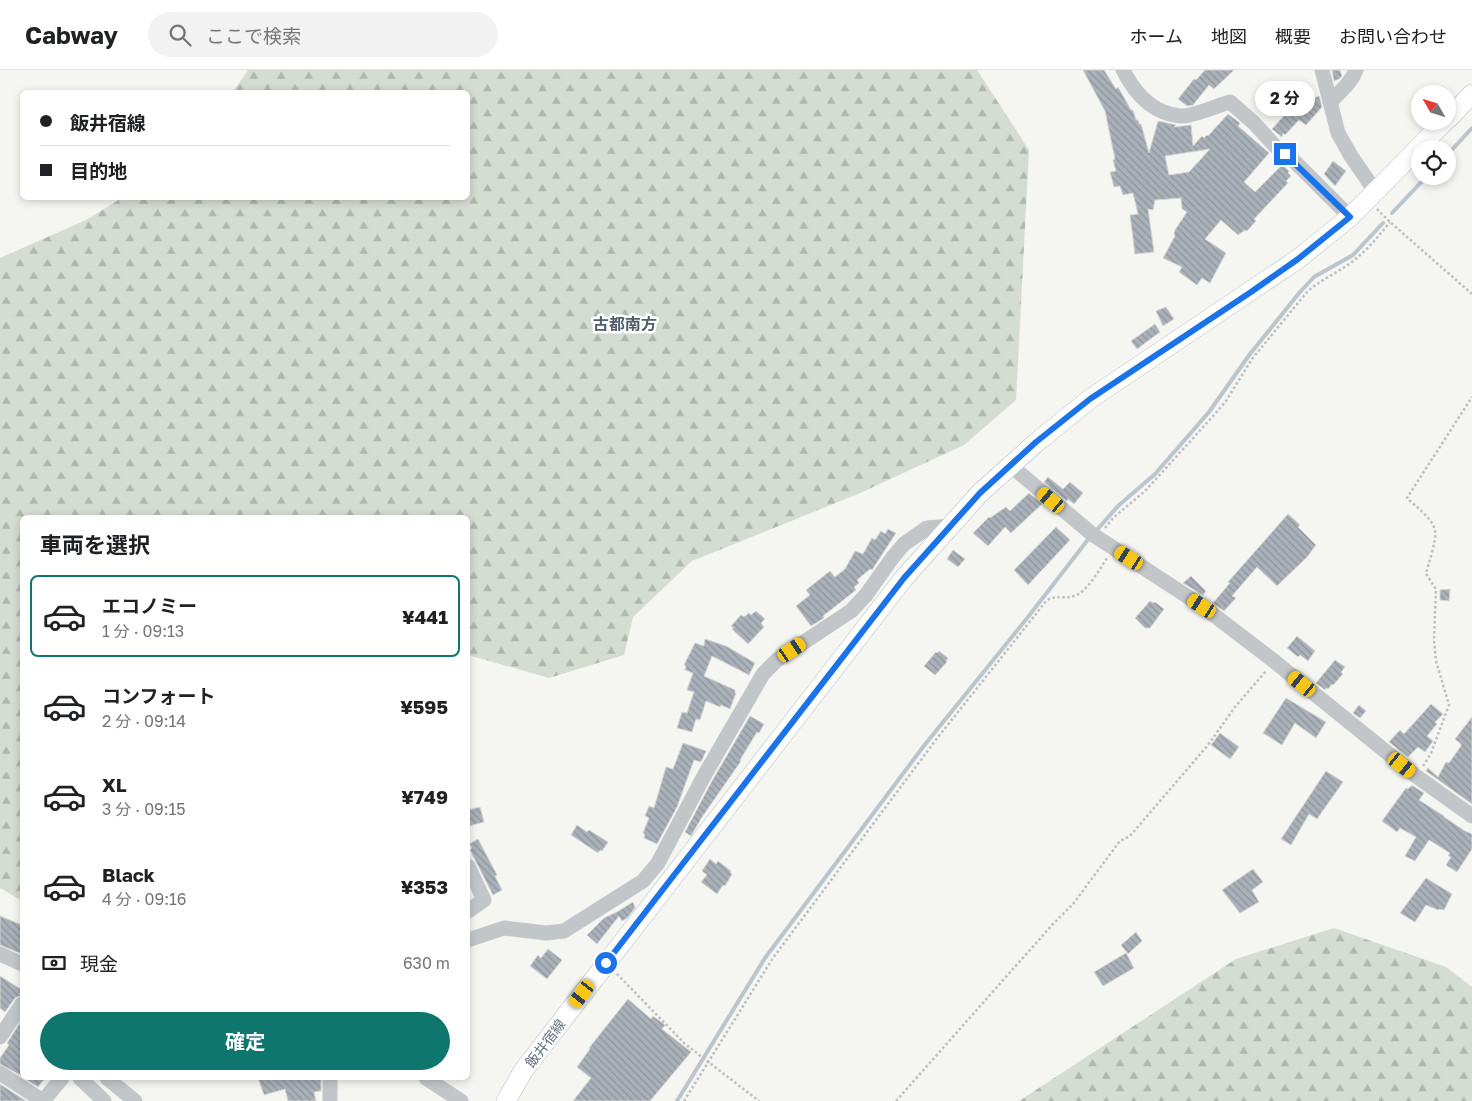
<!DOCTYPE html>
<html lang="ja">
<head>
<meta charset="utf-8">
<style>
  :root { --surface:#fff; --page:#f2f2f2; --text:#202124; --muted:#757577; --line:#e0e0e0; --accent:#0f766e }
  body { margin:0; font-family:"Golos Text","Noto Sans JP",sans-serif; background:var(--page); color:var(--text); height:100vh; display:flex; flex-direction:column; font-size:19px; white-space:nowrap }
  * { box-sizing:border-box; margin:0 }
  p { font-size:16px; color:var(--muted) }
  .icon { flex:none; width:28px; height:28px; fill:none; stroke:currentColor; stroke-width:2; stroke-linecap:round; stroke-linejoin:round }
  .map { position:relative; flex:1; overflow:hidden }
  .details { position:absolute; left:20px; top:445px; width:450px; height:565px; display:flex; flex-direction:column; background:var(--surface); border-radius:8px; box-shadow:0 2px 8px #0003 }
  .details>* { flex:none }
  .hud { position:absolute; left:20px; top:20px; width:450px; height:110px; border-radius:8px; box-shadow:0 2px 8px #0003; display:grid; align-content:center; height:110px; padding:0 20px; background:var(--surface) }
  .needle { width:32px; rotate:309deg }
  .fabs { position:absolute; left:1411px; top:15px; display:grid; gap:10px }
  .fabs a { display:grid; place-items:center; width:45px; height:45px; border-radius:50%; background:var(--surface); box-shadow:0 2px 8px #0003; font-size:25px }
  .end { position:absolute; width:22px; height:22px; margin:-11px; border:6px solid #1a73e8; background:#fff; box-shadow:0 0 0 2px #fff }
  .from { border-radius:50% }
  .bubble { position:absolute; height:35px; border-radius:18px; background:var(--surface); box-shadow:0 2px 8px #0003; font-size:16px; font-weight:700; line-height:35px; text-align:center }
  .car { position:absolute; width:15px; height:30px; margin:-15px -8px; border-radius:6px; box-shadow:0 0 4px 1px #0007; background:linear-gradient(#f5c518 24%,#345 0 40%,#f5c518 0 76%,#345 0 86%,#f5c518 0) }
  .hud b { display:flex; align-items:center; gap:18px; height:48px; font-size:19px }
  .hud b+b { border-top:1px solid var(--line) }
  .hud i { width:12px; height:12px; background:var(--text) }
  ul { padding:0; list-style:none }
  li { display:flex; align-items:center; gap:15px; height:82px; margin:0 10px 8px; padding:0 10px; border:2px solid transparent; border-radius:8px }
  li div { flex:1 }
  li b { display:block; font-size:19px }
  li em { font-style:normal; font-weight:700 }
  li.selected { border-color:var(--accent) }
  li>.icon { width:45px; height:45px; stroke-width:1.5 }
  h2 { padding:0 20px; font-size:22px; line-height:60px }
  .pay { display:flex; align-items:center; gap:12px; height:55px; padding:0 20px; font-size:19px }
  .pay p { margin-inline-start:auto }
  .button { display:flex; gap:10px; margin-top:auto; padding:10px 20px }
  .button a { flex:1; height:58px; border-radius:30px; background:var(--accent); color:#fff; font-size:20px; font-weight:700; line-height:58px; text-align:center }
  header { display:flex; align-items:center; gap:30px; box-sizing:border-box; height:70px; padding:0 25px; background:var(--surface); border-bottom:1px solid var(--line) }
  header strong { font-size:24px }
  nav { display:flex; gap:28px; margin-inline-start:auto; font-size:18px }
  .search { width:350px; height:45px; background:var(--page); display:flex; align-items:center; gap:12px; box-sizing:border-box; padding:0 18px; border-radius:28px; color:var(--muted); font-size:19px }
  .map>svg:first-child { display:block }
  .forest { fill:url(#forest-firs) }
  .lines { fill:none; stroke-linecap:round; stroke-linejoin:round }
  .stream { stroke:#bbc6cc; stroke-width:4 }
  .building { fill:url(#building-back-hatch); stroke:#d6d6d4; fill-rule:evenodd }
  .major-casing { stroke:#b5b9bd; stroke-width:20 }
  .path { stroke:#bcbec0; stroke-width:2.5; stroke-dasharray:2.5 2.5; stroke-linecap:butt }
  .minor { stroke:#c2c6c9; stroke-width:15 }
  .major { stroke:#fff; stroke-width:19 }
  .route { stroke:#1a73e8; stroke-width:6 }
  .labels { text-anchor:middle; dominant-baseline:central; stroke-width:5; stroke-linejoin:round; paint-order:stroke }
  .street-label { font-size:14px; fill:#637383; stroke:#fff }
  .quarter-label { font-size:16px; font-weight:bold; fill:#515d68; stroke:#fff }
</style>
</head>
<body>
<header>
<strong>Cabway</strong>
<div class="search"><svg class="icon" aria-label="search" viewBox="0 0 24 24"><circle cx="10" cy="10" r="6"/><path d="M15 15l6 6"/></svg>ここで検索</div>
<nav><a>ホーム</a><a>地図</a><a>概要</a><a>お問い合わせ</a></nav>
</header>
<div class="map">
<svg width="1472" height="1031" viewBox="0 0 1472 1031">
  <defs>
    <pattern id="forest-firs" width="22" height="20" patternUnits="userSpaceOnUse" patternTransform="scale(1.25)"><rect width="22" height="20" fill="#d5dcd2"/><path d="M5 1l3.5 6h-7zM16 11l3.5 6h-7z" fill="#b0b7b0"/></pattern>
    <pattern id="building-back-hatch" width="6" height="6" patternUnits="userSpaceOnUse" patternTransform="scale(1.25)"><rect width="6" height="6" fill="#aab1b8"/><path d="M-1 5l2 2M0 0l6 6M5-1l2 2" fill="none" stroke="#8e949b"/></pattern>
  </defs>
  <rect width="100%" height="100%" fill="#f5f5f1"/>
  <g class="forest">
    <polygon points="248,0 977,0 1029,80 1016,330 964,375 858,424 692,491 633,547 624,585 549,608 468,585 468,448 22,448 22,831 0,818 0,188 86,150 122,128 468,128 468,22 233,22"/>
    <polygon points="1334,858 1446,897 1472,917 1472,1031 1019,1031 1236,889"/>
  </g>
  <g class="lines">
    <g class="stream">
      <polyline points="1448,84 1472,58"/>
      <polyline points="1392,143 1427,106"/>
      <polyline points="1096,461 1118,436 1155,404 1209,342 1250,284 1300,222 1314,207 1353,185 1383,153"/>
      <polyline points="677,1031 765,888 923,677 1028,547 1090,467"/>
    </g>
  </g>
  <g class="building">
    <path d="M1083,0H1104L1116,19L1118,17L1131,40H1133L1136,50H1138L1139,54H1141L1149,83L1158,51L1176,55L1174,57L1191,55L1193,76L1202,66L1204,68L1207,65L1208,66L1228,44L1240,53L1238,56L1269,83L1244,112L1255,122L1282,95L1289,101L1288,103L1291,106L1286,111L1288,113L1254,149L1256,151L1247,161L1245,160L1238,165L1221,150L1205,169L1226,183L1210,213L1202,208L1197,215L1179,202L1182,197L1163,188L1175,166L1174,164L1175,160L1187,142L1182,139L1181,128L1155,130L1153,140L1148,139L1154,182L1135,184L1130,145L1138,144L1133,123L1123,125L1120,116L1114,117L1110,102L1116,101L1113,90L1115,89L1105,41ZM1210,79L1189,102L1169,105L1165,86Z"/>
    <polygon points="1205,0 1234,0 1214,19 1209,15 1193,35 1187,36 1178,29 1194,9 1196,10"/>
    <polygon points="1332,0 1340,0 1342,6 1339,9 1334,11"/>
    <polygon points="1319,26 1322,37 1306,55 1299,50 1285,65 1283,63 1282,67 1272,59 1298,30 1300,31 1302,29 1305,31"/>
    <polygon points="1333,91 1346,101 1335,116 1324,104"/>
    <polygon points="1166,237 1174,249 1163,256 1156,241"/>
    <polygon points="1155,254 1160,262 1137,279 1131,271"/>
    <polygon points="1048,407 1063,419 1070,412 1083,423 1074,434 1068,429 1067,431 1044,412"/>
    <polygon points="1029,423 1042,434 1011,463 1005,457 988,476 973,463 989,447 990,448 1006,437 1010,441"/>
    <polygon points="1288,444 1300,455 1298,457 1316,475 1307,487 1277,516 1257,497 1232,526 1236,528 1224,541 1213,533 1230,513 1228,512"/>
    <polygon points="1056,457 1070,470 1028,515 1014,500"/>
    <polygon points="888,459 896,463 872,500 870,499 857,510 859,513 854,517 856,520 823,546 824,548 811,556 796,536 810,525 806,520 830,501 835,507 845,499 855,481 863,484 872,468 875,470 881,461 885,464"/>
    <polygon points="953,480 965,489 958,497 947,489"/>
    <polygon points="1191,506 1206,521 1203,525 1183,513"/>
    <polygon points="1450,519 1449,531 1440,530 1440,520"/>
    <polygon points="1150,531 1153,533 1155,532 1164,539 1150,558 1145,558 1135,548"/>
    <polygon points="756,541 765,549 761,553 764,557 748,574 732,559 734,558 731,556 741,545 744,547 749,543 751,545"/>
    <polygon points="1297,566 1315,581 1308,591 1300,585 1298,587 1287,578"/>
    <polygon points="705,569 726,576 755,593 749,605 712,586 704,606 735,620 735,623 736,623 730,639 721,635 720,637 706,631 700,650 696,649 692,662 677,658 682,642 687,643 694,622 687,620 693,603 685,600 686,596 684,595 695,573 704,576"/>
    <polygon points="939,581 948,588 946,591 947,592 935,605 924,596 936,582 937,583"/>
    <polygon points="1335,590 1345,597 1341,602 1343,604 1333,615 1332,614 1328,619 1326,618 1325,620 1316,613"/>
    <polygon points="1286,628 1326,652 1316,668 1295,653 1282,675 1263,663"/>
    <polygon points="1431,634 1443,644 1435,652 1437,654 1427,666 1433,671 1425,682 1418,677 1408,687 1389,672 1400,660 1404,664"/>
    <polygon points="1359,635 1366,641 1360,648 1353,643"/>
    <polygon points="750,646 764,654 759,663 757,662 740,690 741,691 702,747 691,766 685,762 712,711"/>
    <polygon points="1472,647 1472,734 1426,701 1428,698 1438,707 1446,692 1449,693 1461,676 1461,674 1455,669"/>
    <polygon points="1220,663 1239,677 1230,689 1211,675"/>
    <polygon points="683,673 706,681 701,692 694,690 677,737 657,774 644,768 645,765 643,763 649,748 645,746 649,736 654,738 666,697 673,699"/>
    <polygon points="1326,701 1343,712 1317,749 1309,744 1291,775 1281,769"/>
    <polygon points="1411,716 1413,716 1424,723 1419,730 1444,746 1444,747 1465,761 1472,764 1472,779 1457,802 1446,795 1451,787 1448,786 1450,783 1429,770 1415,791 1405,786 1416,767 1400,758 1397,762 1382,751 1406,718 1408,719"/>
    <polygon points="480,737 484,752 469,756 468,740"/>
    <polygon points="577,755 587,762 589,760 608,772 602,781 600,780 598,783 571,765"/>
    <polygon points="478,769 497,805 495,806 502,820 493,825 470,780 472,778 469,774"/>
    <polygon points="710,789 716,794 718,791 731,801 730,802 732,804 725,816 723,815 717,824 701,812 707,805 702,801"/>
    <polygon points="1253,799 1263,812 1252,820 1259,832 1240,843 1222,820"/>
    <polygon points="1426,808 1452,824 1444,840 1439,839 1438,840 1426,835 1415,852 1400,843"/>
    <polygon points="633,832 635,838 627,848 622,851 619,846 597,874 587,865 604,848 617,842"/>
    <polygon points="0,846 22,855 22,884 0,875"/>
    <polygon points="1136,862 1142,871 1128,884 1121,875"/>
    <polygon points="548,879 562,890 547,909 530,896 538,885 541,888"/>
    <polygon points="1126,883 1134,898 1103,916 1094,902"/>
    <polygon points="0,906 22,920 22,925 15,928 5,942 0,938"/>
    <polygon points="628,929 651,949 653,946 665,955 662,959 691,982 650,1031 573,1031 591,1008 577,997 590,979 589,978"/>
    <polygon points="22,950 22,1006 0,994 0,988 9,975 7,973"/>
    <polygon points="24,1008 45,1008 38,1017"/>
    <polygon points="258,1008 321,1008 321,1021 314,1022 316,1031 288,1031 285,1019 264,1025"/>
    <polygon points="0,1014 26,1031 0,1031"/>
  </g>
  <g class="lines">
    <g class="major-casing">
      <g id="major">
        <polyline points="1448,49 1472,24"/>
        <polyline points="506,1031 523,1001 904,508 980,423 1037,372 1090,329 1298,189 1350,147 1445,51"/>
      </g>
    </g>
    <g class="path">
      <polyline points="1377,139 1390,152 1472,224"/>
      <path d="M1105,458L1113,448L1145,421L1215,344L1226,331L1252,289L1307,222C1320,210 1337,203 1352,192C1367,180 1378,167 1390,152"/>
      <path d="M1423,696L1431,683L1449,635L1436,591L1434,570L1436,519L1426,504C1428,494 1437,470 1435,461C1433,448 1416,437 1407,428L1472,327"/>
      <polyline points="617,904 685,974 759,1031"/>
      <path d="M684,1031L773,888L935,671L1047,530C1057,525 1064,529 1074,526C1086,523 1100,499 1107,488"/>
      <polyline points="896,1031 1052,855 1073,834 1120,771 1130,766 1208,675 1235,637 1266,601"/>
    </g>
    <g class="minor">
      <path d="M1123,0C1135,24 1153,44 1181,46C1191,47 1219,35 1230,32L1254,53L1275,76L1295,92L1350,147"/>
      <polyline points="1322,0 1338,63 1351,86 1375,121"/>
      <path d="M1330,32C1339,23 1352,12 1356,0"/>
      <polyline points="1010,395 1092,464 1202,536 1274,591 1416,706 1472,746"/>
      <polyline points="468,796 484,830 468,841"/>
      <polyline points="468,870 504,858 546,863 564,861 643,811 658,793 704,706 763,604 777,590 851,541 866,525 893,487 904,474 927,458 950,456"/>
      <polyline points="0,884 22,894"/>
      <polyline points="0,967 22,934"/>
      <polyline points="0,1003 43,1031 62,1008"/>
      <polyline points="80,1008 104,1031"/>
      <polyline points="107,1008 108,1009 135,1031"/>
      <polyline points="426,1008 461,1031"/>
      <polyline points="330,1031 330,1008"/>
    </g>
    <use href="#major" class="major"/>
  </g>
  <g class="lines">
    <polyline class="route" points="606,893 904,508 980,423 1036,372 1090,329 1251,222 1298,189 1350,147 1285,84"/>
  </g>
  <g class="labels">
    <g class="street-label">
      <text transform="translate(545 973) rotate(-53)">飯井宿線</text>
    </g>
    <g class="quarter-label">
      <text x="625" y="254">古都南方</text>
    </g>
  </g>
</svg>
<div class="fabs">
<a><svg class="needle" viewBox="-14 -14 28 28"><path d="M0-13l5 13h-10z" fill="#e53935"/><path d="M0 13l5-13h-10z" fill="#757577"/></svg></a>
<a><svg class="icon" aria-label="locate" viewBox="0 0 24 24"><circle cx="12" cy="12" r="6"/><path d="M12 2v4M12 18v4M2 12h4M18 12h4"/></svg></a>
</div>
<i class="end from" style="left:606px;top:893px"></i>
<i class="end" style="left:1285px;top:84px"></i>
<div class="bubble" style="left:1255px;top:11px;width:60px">2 分</div>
<i class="car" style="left:1051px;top:430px;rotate:310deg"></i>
<i class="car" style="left:1129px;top:488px;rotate:303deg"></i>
<i class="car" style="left:1202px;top:536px;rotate:303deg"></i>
<i class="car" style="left:792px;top:580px;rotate:56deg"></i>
<i class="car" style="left:1302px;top:614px;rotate:309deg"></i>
<i class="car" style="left:1402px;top:695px;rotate:129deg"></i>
<i class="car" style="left:582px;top:924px;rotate:217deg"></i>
<div class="hud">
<b><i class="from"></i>飯井宿線</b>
<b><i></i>目的地</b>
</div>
<section class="details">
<h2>車両を選択</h2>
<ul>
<li class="selected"><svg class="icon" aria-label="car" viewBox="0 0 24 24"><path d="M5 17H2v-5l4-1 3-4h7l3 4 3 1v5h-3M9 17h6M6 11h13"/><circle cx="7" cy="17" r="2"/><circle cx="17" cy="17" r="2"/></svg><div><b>エコノミー</b><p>1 分 · 09:13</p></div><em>¥441</em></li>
<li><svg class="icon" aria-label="car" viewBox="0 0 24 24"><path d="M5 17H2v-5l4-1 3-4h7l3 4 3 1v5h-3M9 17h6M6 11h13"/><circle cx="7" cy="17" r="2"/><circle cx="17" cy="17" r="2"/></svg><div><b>コンフォート</b><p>2 分 · 09:14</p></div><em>¥595</em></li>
<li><svg class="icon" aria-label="car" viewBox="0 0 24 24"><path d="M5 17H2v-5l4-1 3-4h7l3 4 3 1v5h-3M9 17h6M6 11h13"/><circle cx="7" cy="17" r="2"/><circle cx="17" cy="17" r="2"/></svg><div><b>XL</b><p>3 分 · 09:15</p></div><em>¥749</em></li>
<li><svg class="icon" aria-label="car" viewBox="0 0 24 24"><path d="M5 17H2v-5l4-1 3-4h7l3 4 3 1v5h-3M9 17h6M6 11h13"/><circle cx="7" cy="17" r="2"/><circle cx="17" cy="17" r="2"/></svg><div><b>Black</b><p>4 分 · 09:16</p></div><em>¥353</em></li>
</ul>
<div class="pay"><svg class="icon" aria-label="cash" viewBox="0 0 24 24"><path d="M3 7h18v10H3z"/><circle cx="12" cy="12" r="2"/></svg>現金<p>630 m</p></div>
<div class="button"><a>確定</a></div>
</section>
</div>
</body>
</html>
